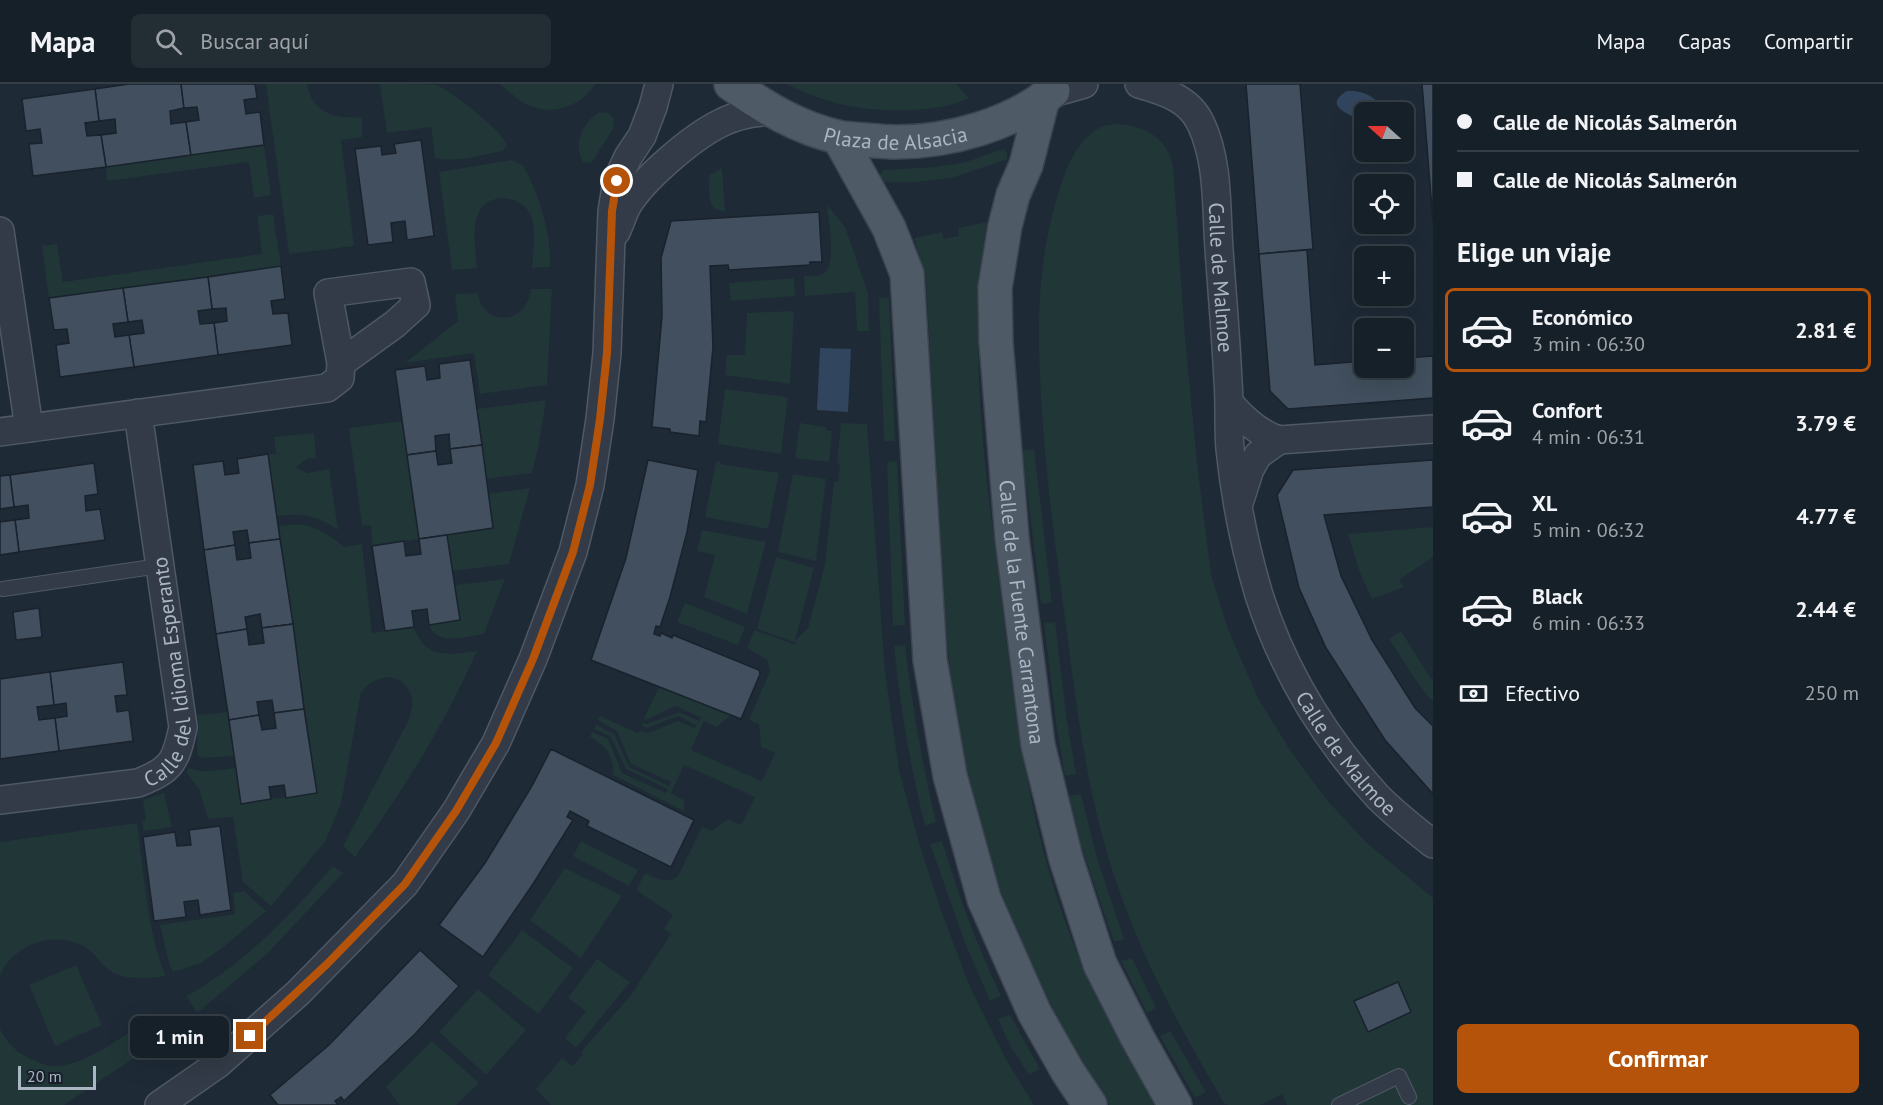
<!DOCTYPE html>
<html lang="es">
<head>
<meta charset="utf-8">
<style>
  :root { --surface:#162028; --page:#232d34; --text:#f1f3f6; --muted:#9ea3a8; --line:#353e45; --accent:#b45309 }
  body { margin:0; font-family:"PT Sans",sans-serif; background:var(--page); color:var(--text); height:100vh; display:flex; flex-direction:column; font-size:22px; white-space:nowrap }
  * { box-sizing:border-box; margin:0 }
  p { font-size:20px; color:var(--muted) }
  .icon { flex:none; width:33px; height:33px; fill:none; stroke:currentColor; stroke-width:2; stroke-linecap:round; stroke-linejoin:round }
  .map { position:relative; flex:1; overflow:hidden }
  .drawer { display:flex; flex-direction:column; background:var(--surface); width:450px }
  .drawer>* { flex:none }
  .guide { display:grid; align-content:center; height:132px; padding:0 24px; background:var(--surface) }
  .needle { width:39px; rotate:291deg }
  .buttons { position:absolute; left:1354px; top:18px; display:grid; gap:12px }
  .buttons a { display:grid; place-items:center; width:60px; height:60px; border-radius:9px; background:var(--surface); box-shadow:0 6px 24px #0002,0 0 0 2px var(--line); font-size:30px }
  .scale { position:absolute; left:18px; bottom:15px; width:78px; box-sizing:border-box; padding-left:6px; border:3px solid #abb6c4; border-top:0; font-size:16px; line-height:21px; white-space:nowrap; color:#abb6c4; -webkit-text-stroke:4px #18202b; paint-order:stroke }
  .end { position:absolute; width:27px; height:27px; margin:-14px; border:8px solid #b45309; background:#fff; box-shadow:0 0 0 3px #fff }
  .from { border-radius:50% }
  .bubble { position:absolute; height:42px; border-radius:9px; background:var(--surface); box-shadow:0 6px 24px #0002,0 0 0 2px var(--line); font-size:20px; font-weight:600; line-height:42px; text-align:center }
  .guide b { display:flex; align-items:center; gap:21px; height:57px; font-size:22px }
  .guide b+b { border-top:2px solid var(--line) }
  .guide i { width:15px; height:15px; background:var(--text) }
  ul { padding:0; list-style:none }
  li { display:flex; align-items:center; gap:18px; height:84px; margin:0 12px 9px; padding:0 12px; border:3px solid transparent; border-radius:9px }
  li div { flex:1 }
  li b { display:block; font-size:22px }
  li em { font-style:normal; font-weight:600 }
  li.on { border-color:var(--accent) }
  li>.icon { width:54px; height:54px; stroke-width:1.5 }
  h2 { padding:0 24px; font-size:27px; line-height:72px }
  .pay { display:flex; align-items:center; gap:15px; height:66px; padding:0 24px; font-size:22px }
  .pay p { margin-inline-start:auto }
  .action { display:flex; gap:12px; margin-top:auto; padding:12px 24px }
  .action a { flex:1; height:69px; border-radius:9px; background:var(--accent); color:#fff; font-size:24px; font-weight:600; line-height:69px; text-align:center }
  header { display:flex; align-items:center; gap:36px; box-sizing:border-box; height:84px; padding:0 30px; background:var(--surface); border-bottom:2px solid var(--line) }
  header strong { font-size:28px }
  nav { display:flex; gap:33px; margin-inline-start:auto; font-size:21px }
  .search { width:420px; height:54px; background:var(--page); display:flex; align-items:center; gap:15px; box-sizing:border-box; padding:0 21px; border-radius:9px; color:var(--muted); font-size:22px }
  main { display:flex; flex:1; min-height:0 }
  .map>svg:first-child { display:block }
  .green { fill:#203637 }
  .water { fill:#31465e }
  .building { fill:#414f5e; stroke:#19222d; stroke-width:1.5 }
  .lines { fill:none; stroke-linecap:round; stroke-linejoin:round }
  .service-casing { stroke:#4f5965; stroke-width:16 }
  .minor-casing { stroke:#4f5965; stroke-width:30 }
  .primary-casing { stroke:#3b4450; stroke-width:36 }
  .service { stroke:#323b47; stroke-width:14 }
  .minor { stroke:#323b47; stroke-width:27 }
  .primary { stroke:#4f5a67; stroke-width:33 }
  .route { stroke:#b45309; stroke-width:8 }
  .labels { text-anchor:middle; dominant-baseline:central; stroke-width:4.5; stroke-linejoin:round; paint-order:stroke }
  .street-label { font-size:21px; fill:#abb6c4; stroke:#18202b }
</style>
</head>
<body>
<header>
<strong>Mapa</strong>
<div class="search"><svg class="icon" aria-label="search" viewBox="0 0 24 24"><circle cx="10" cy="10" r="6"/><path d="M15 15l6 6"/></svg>Buscar aquí</div>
<nav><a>Mapa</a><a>Capas</a><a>Compartir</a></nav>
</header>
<main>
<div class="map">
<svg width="1433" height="1021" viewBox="0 0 1433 1021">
  <rect width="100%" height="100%" fill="#1e2a36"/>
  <g class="green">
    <path d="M266,0H307C312,30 336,35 362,33V53L341,56L354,162L289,170Z"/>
    <path d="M380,0C392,0 428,0 437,1C452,8 502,46 507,61L503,67C481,71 457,79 435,74L431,43L387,49Z"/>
    <path d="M500,0H595C581,23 550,33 526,20C516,15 508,7 500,0Z"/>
    <path d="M787,0H956L969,14C952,23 931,25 911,26C865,28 829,21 787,0Z"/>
    <path d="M599,28L608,29L614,35L613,45L592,78L584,79C571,61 583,39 599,28Z"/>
    <path d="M1116,40C1144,41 1165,52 1173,80L1185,253L1197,379L1211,490L1228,545L1258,614L1292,669L1326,715L1366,758L1433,814V1021H1287L1282,1010L1260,1021H1228L1224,1019C1179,942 1136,865 1110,779C1083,692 1074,601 1062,512C1052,439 1043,367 1040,293C1037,233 1039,175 1056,117C1063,92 1075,55 1101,43C1105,41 1111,41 1116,40Z"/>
    <polygon points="264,61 271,111 254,114 249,78 107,97 106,83"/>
    <polygon points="1003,65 1007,69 1007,75 1005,76 951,94 915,98 882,98 879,95 880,90 883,86 935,83 966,78"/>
    <path d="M511,76L523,81C539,110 552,150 550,183L532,184C533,170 537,140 529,128C516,109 484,109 477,133C472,148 476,168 477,184L452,186L439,88Z"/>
    <path d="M722,84L725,127C705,128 710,106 709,91Z"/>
    <path d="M827,121L845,143L868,209L869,247H857L855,208L805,212L804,192C810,192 817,193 823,190C838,181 828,137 827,121Z"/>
    <polygon points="273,130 281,182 49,214 42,162 57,160 63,198 262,170 257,132"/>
    <path d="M987,138C969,249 982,361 996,472C1012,600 1024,731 1071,853C1093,912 1124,967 1155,1021H1109L1065,950L1033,887L1014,843L994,789L969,702L957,650L945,539L926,195L914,154L942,148L944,155L959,152L958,144Z"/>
    <polygon points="794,194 795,212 731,217 729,199"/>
    <path d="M531,205H552L547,301L480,310L474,269L405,279L458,237L455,210L478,209C482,241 526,244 531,205Z"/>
    <polygon points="879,214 889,214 895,357 884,357"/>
    <polygon points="794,227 790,300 725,291 727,271 745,271 747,229"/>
    <polygon points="725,305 788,313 781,370 718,360"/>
    <polygon points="546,316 538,365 532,389 486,395 477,325"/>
    <polygon points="402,337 419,455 372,462 371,441 362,442 349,344"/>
    <polygon points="800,339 825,343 826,346 832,347 829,378 795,374"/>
    <path d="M841,339L867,340L885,588L899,686L920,762L943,832L971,905L1006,975L1034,1021H551L536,1005L562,974L573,982L583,970L581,968L630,912L671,850L664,845L673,831L636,806L645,789C656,794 667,801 678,792L702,743L712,747L728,735L741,741L755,713L684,681L671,709L684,716V727L613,691C615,673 605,661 590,653L592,648L608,655L622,689L666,709L668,705L626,685L611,653L594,645L596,641L614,650L629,683L669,702L671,698L631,680L617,647L597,636L600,632L638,649L640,646L648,649L678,637L695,644L696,641L678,632L647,644L641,641L643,639L647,640L679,628L699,637L701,634L676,622L646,636L644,634L659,603L731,631L717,643L704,637L691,666L762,697L775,669L761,663L759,640L749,636L770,587L767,576L747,564L754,546L796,561L794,558L757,545L776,473L814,484L795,557L808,544L825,480L834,398L838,397L840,380L837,379Z"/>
    <path d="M314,349L316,374H308L296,383L307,389L329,385L338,446C315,431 303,429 277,432L268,370H276L274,353Z"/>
    <polygon points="1034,365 1052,519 1041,520 1022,366"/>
    <polygon points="716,377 720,378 720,380 779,389 768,445 705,433"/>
    <polygon points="897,377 905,541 893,542 887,378"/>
    <polygon points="793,390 826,395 816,477 778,468"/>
    <polygon points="530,404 509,480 452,487 447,451 492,444 488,410"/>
    <path d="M296,440C315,441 330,451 344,463L362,460L372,549L414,543C425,575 448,571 477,567C444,642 403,707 355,773L343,762L409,635C411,627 414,619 411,611C401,586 376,590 361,608L341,720L325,758L271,822L243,798L233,733L208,735L199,705L186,688L189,684C204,690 220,686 236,684L241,719L317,709L279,442Z"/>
    <polygon points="1433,443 1433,473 1399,496 1404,503 1372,515 1360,489 1348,450"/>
    <polygon points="702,446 766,458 747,530 704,513 715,471 697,467"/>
    <path d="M505,495L484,550C465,552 438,563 429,541L460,536L455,501Z"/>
    <polygon points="685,519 745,543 738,561 677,538"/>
    <polygon points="1055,538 1067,637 1076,690 1065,692 1056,639 1044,539"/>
    <polygon points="1401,547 1431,595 1433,594 1433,618 1419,601 1389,555"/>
    <path d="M905,561C912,621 922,679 936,738L925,742C910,682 900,623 894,562Z"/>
    <path d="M228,628L234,672L203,674L198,672C196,666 198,641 197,631Z"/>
    <polygon points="164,709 172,743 144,747 142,737 146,736 143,716"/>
    <polygon points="1081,710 1097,774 1124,855 1114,858 1082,765 1069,712"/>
    <path d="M137,739C144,787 147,848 166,892C152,894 130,896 116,890C102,885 96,867 81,861C50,847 13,861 0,892V758Z"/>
    <polygon points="581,757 638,786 629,802 573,772"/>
    <path d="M942,757C958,810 977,861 1001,912L990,917L965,859L930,760Z"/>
    <path d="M333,782L343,789L267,870L197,929L186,912C244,881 291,830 333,782Z"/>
    <polygon points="565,784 622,812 581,874 530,836"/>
    <polygon points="244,807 266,827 221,865 201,879 173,888 169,879 160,841 235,830 233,809"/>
    <polygon points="522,846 573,884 538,930 488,891"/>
    <polygon points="1132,874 1156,924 1147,929 1121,877"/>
    <polygon points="597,875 630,898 576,964 565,954 586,927 568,914"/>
    <polygon points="76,881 102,941 55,962 29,901"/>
    <polygon points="478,905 526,946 486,991 439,948"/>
    <polygon points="1010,931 1040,985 1029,991 1011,963 998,935"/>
    <path d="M153,933L168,951L64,1021H0V945C7,959 18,970 33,976C38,978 45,981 50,982C82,985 127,949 153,933Z"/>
    <polygon points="1170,947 1206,1008 1195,1014 1160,952"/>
    <polygon points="432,957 479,999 456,1021 400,1021 386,1003"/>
  </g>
  <g class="water">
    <path d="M1347,7C1364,6 1377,13 1385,28H1365V39C1356,31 1319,24 1347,7Z"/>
    <polygon points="820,264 851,265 848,328 817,326"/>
  </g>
  <g class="building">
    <polygon points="129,0 181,0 184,24 170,27 171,40 186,38 191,71 106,83 101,51 116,49 115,35 99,37 95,5"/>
    <polygon points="181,0 255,0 257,14 244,16 246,30 260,28 264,61 191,71 186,38 199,36 197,23 184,24"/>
    <polygon points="1246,0 1300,0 1313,165 1259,170"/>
    <polygon points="1422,0 1433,0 1433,138"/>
    <polygon points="95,5 99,37 85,39 87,52 101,51 106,83 33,92 29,60 42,59 40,45 26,47 22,15"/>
    <polygon points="421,56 434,152 407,156 405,137 391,139 393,158 368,161 355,65 381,62 382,71 396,69 394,60"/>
    <polygon points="819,128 822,178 810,178 810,181 729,186 728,181 710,182 713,263 706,338 700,337 699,352 670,348 670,345 652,343 662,232 661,174 671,137"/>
    <polygon points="1307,166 1315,281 1365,277 1365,284 1404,284 1404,274 1433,272 1433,314 1288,325 1270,307 1259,170"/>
    <polygon points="281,182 285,215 271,217 273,230 288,229 292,261 218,271 214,239 227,237 226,224 212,225 208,193"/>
    <polygon points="208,193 212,225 198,227 200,240 214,239 218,271 134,283 129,251 144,249 142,236 128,238 123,204"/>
    <polygon points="123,204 128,238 113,240 115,253 129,251 134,283 60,293 56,261 69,259 67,245 54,246 49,214"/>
    <polygon points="470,276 482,361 450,365 449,350 435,352 436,367 407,371 395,286 425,282 427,296 440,294 439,280"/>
    <polygon points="482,361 493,444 419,455 407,371 436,367 438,381 452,379 450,365"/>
    <polygon points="268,370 280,455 249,459 247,446 233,448 235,461 204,466 193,381 223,377 225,391 239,389 237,375"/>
    <polygon points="648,376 698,386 687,448 670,513 660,543 656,542 654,550 660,552 661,549 672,554 673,551 759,586 760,590 741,635 591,576 626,474"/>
    <polygon points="1433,376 1433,423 1324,431 1341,492 1372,556 1415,624 1433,642 1433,710 1385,656 1326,564 1299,504 1277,411 1293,386"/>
    <polygon points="94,379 98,410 85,412 86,427 100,425 105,456 19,468 15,436 29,434 28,421 14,423 10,391"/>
    <polygon points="10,391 14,423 0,425 0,392"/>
    <polygon points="0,436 0,438 15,436 19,468 0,471"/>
    <polygon points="447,451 460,536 429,541 427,525 412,527 414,543 385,547 372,462 404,457 406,472 421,470 419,455"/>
    <polygon points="280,455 293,540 262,544 260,530 245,533 247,545 216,550 204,466 235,461 237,476 251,474 249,459"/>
    <polygon points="39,524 42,553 16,556 13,528"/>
    <polygon points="293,540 304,625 274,629 272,616 257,618 259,631 229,636 216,550 247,545 249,561 264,559 262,544"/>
    <polygon points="123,578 127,611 115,612 117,628 129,626 133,657 59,667 55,634 67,632 66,619 54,621 50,588"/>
    <polygon points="50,588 54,621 37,623 39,636 55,634 59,667 0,675 0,595"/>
    <polygon points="304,625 317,709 286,714 284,701 269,703 271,715 241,720 229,636 259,631 262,646 276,644 274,629"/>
    <polygon points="551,665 694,736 671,783 587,742 589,737 570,727 567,733 573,736 533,800 483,873 439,841 485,779 532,702"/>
    <polygon points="220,742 231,826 200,831 198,816 184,818 186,833 154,837 143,753 175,748 177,762 191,761 189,746"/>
    <polygon points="420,866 459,902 415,950 344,1017 341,1013 335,1017 338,1021 278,1021 270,1011 329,961"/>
    <polygon points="1398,898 1411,928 1368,948 1354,917"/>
  </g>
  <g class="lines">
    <g class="service-casing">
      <g id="service">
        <polyline points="3,505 159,482"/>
        <polyline points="1339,1021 1399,992 1409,1013"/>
      </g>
    </g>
    <g class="minor-casing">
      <g id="minor">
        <path id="s1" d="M1139,0C1164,7 1190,15 1201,40C1219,78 1216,125 1219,165C1222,209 1226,253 1228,297C1230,319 1228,342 1230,365C1235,414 1245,464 1259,511C1283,586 1325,655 1378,713C1395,730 1414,745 1433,760"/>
        <polyline points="1049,10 1084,0"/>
        <polyline points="0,147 29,344"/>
        <path d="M616,148C620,140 623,130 627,122C643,95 692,53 721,39C736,31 753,29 770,27"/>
        <path d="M1230,320C1245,336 1258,349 1279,356L1433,345"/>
        <polyline points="0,348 327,304 340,294 341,279 328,209 411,198 416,221 395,240 341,279"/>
        <polyline points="1240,416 1250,385 1258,371 1279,356"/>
        <path id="s2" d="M0,716L138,699C172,686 176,677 183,643L138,329"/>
        <polyline points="159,1021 218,980 298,909 405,800 456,727 496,659 533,575 573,468 590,401 600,335 607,269 612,127 617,97 628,73 642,52 653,23 659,0"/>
      </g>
    </g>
    <g class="primary-casing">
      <g id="primary">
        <path id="s3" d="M731,0C764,23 798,44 838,53C846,55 856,55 865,56C876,57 887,58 897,58C950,58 1012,40 1053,7"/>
        <path id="s4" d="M1043,14L1026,81L1013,111L1005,142L995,204L996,258L1012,454L1038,661L1066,775L1100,880L1137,953L1175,1021"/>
        <polyline points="839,54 889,144 907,190 930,576 950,692 984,815 1034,928 1068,988 1090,1021"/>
      </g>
    </g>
    <use href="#service" class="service"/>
    <use href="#minor" class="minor"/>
    <use href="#primary" class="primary"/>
  </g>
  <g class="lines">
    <polyline class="route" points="250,952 327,880 405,800 456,727 496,659 533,575 573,468 590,401 600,335 607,269 612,127 617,97"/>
  </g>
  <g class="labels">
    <g class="street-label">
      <text stroke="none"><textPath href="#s3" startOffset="178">Plaza de Alsacia</textPath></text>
      <text stroke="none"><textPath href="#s1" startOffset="232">Calle de Malmoe</textPath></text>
      <text stroke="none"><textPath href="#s4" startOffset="522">Calle de la Fuente Carrantona</textPath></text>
      <text stroke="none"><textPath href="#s2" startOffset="267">Calle del Idioma Esperanto</textPath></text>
      <text stroke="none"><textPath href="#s1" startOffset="735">Calle de Malmoe</textPath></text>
    </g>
  </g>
</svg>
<div class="buttons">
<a><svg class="needle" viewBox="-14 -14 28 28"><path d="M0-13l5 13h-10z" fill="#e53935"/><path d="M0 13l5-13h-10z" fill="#9ea3a8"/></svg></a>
<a><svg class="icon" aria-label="locate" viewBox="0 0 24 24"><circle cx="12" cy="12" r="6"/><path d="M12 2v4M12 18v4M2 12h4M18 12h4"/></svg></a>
<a>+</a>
<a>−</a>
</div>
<div class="scale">20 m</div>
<i class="end from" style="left:617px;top:97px"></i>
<i class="end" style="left:250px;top:952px"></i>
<div class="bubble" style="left:130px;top:932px;width:99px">1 min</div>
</div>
<section class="drawer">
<div class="guide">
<b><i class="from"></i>Calle de Nicolás Salmerón</b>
<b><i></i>Calle de Nicolás Salmerón</b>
</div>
<h2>Elige un viaje</h2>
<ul>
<li class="on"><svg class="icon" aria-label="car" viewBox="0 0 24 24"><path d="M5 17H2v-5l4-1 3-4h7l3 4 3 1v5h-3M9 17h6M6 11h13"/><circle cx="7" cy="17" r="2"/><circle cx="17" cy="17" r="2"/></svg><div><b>Económico</b><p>3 min · 06:30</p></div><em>2.81 €</em></li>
<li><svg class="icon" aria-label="car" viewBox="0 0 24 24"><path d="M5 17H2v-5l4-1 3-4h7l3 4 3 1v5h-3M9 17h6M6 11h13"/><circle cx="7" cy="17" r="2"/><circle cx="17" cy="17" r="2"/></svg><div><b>Confort</b><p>4 min · 06:31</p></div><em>3.79 €</em></li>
<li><svg class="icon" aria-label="car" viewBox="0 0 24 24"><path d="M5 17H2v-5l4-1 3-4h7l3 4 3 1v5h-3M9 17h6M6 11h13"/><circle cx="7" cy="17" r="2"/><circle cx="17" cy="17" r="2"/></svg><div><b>XL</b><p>5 min · 06:32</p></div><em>4.77 €</em></li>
<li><svg class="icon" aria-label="car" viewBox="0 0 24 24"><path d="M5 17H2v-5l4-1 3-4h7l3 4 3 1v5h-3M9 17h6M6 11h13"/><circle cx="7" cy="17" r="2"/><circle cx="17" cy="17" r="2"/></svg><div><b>Black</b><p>6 min · 06:33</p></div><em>2.44 €</em></li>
</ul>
<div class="pay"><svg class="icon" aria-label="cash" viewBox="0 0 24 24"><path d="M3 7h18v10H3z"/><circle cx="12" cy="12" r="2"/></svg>Efectivo<p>250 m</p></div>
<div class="action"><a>Confirmar</a></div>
</section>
</main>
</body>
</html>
